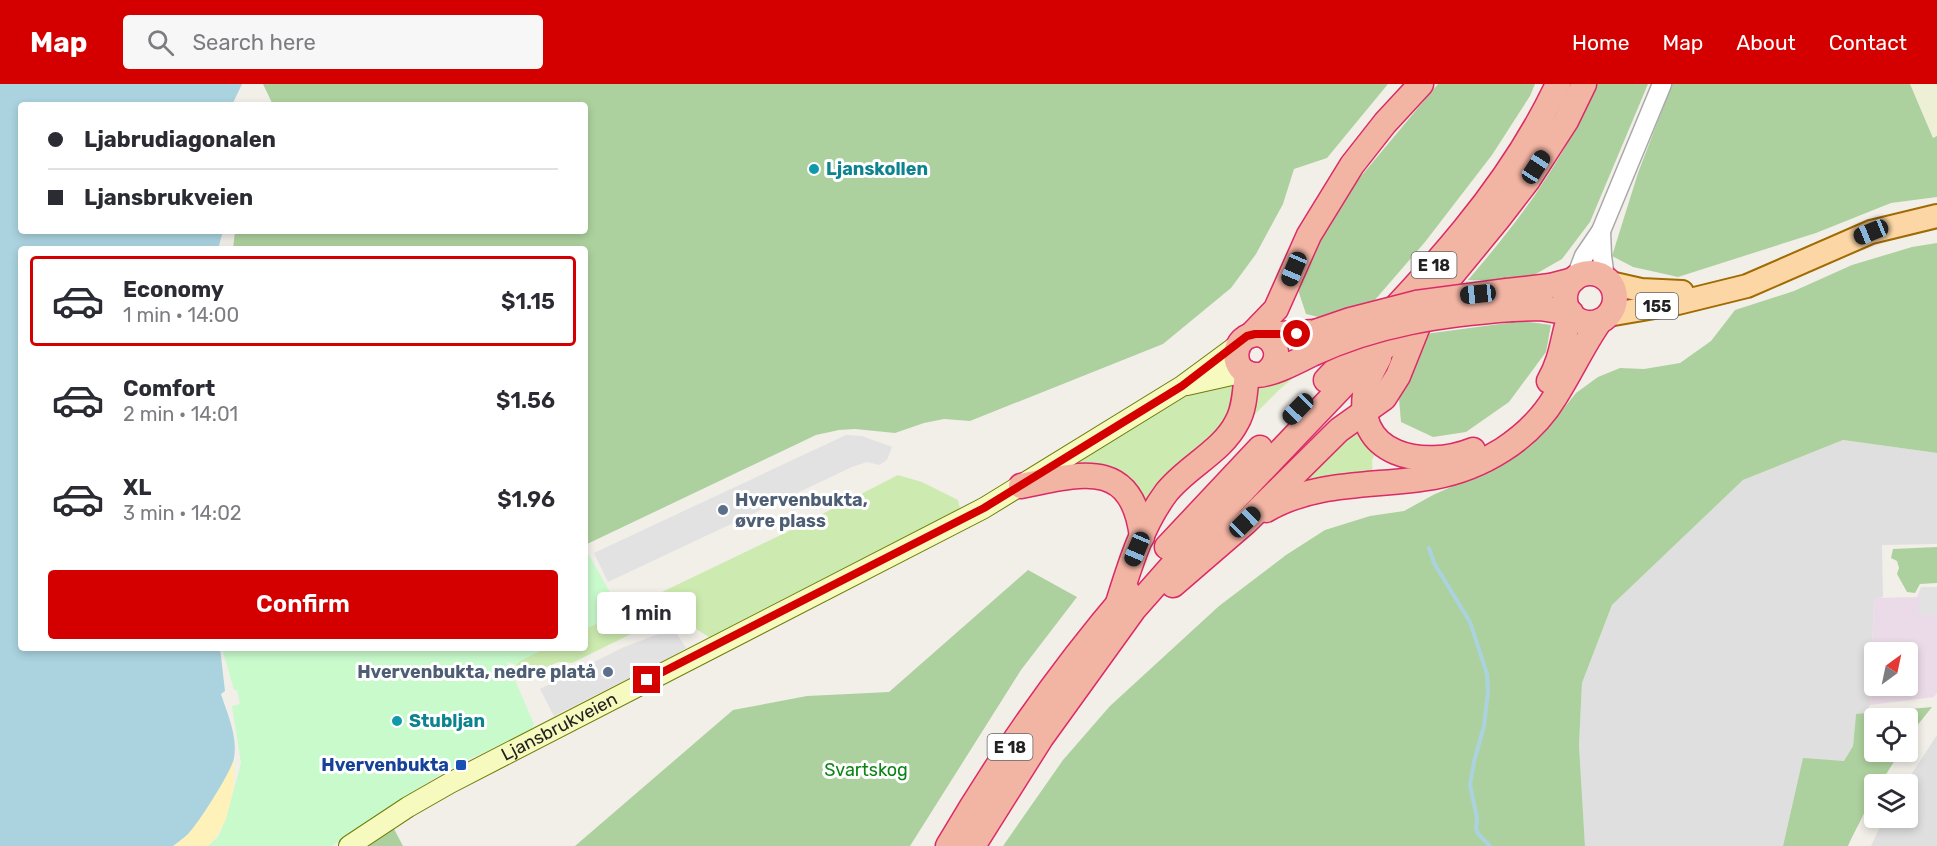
<!DOCTYPE html>
<html lang="en">
<head>
<meta charset="utf-8">
<style>
  :root { --surface:#fff; --page:#f7f7f7; --text:#2b2b33; --muted:#7c7c81; --line:#e1e1e2; --accent:#d40000 }
  body { margin:0; font-family:Rubik,sans-serif; background:var(--page); color:var(--text); height:100vh; display:flex; flex-direction:column; font-size:22px; white-space:nowrap }
  * { box-sizing:border-box; margin:0 }
  p { font-size:20px; color:var(--muted) }
  .icon { flex:none; width:33px; height:33px; fill:none; stroke:currentColor; stroke-width:2; stroke-linecap:round; stroke-linejoin:round }
  .map { position:relative; flex:1; overflow:hidden }
  .panel { position:absolute; left:18px; top:162px; width:570px; height:405px; display:flex; flex-direction:column; background:var(--surface); border-radius:6px; box-shadow:0 3px 9px #0003 }
  .panel>* { flex:none }
  .banner { position:absolute; left:18px; top:18px; width:570px; height:132px; border-radius:6px; box-shadow:0 3px 9px #0003; display:grid; align-content:center; height:132px; padding:0 30px; background:var(--surface) }
  .needle { width:39px; rotate:33deg }
  .buttons { position:absolute; left:1864px; top:558px; display:grid; gap:12px }
  .buttons a { display:grid; place-items:center; width:54px; height:54px; border-radius:6px; background:var(--surface); box-shadow:0 3px 9px #0003; font-size:30px }
  .end { position:absolute; width:27px; height:27px; margin:-14px; border:8px solid #d40000; background:#fff; box-shadow:0 0 0 3px #fff }
  .from { border-radius:50% }
  .bubble { position:absolute; height:42px; border-radius:6px; background:var(--surface); box-shadow:0 3px 9px #0003; font-size:20px; font-weight:600; line-height:42px; text-align:center }
  .car { position:absolute; width:18px; height:36px; margin:-18px -9px; border-radius:8px; box-shadow:0 0 4px 2px #0007; background:linear-gradient(#222 24%,#8ab4d8 0 40%,#222 0 76%,#8ab4d8 0 86%,#222 0) }
  .banner b { display:flex; align-items:center; gap:21px; height:57px; font-size:22px }
  .banner b+b { border-top:2px solid var(--line) }
  .banner i { width:15px; height:15px; background:var(--text) }
  ul { padding:10px 0 0; list-style:none }
  li { display:flex; align-items:center; gap:18px; height:90px; margin:0 12px 9px; padding:0 18px; border:3px solid transparent; border-radius:6px }
  li div { flex:1 }
  li b { display:block; font-size:22px }
  li em { font-style:normal; font-weight:600 }
  li.current { border-color:var(--accent) }
  li>.icon { width:54px; height:54px; stroke-width:1.5 }
  .button { display:flex; gap:12px; margin-top:auto; padding:12px 30px }
  .button a { flex:1; height:69px; border-radius:6px; background:var(--accent); color:#fff; font-size:24px; font-weight:600; line-height:69px; text-align:center }
  header { display:flex; align-items:center; gap:36px; box-sizing:border-box; height:84px; padding:0 30px; background:var(--accent); color:#fff }
  header strong { font-size:28px }
  nav { display:flex; gap:33px; margin-inline-start:auto; font-size:21px }
  .search { width:420px; height:54px; background:var(--page); display:flex; align-items:center; gap:15px; box-sizing:border-box; padding:0 21px; border-radius:6px; color:var(--muted); font-size:22px }
  .map>svg:first-child { display:block }
  .residential { fill:#e0dfdf }
  .industrial { fill:#ebdbe8; fill-rule:evenodd }
  .farmland { fill:#eef0d5 }
  .grass { fill:#cdebb0 }
  .forest { fill:#add19e }
  .sand { fill:#fff1ba }
  .park { fill:#c8facc }
  .parking { fill:#e2e2e2 }
  .water { fill:#aad3df }
  .lines { fill:none; stroke-linecap:round; stroke-linejoin:round }
  .stream { stroke:#aad3df; stroke-width:4 }
  .tertiary-casing { stroke:#a9a9a9; stroke-width:21 }
  .secondary-casing { stroke:#707d05; stroke-width:22 }
  .primary-casing { stroke:#a06b00; stroke-width:26 }
  .trunk-casing { stroke:#dc2a67; stroke-width:27 }
  .tertiary { stroke:#fff; stroke-width:18 }
  .secondary { stroke:#f7fabf; stroke-width:20 }
  .primary { stroke:#fcd6a4; stroke-width:22 }
  .trunk { stroke:#f2b4a3; stroke-width:24 }
  .trunk-bridge-casing { stroke:#dc2a67; stroke-width:27; stroke-linecap:butt }
  .trunk-bridge { stroke:#f2b4a3; stroke-width:24 }
  .route { stroke:#d40000; stroke-width:8 }
  .culture-dot { fill:#0f9aa8; stroke:#fff; stroke-width:2 }
  .service-dot { fill:#5c6f8a; stroke:#fff; stroke-width:2 }
  .transit-dot { fill:#1a4fb4; stroke:#fff; stroke-width:2 }
  .labels { text-anchor:middle; dominant-baseline:central; stroke-width:6; stroke-linejoin:round; paint-order:stroke }
  .shield { fill:#fff; stroke:#646464; stroke-width:1.5 }
  .shield-label { font-size:16px; font-weight:bold; fill:#222 }
  .culture-label { font-size:18px; font-weight:bold; fill:#0d838f; stroke:#fff; text-anchor:start }
  .service-label { font-size:18px; font-weight:bold; fill:#4e5e75; stroke:#fff; text-anchor:start }
  .street-label { font-size:18px; fill:#222; stroke:#fff }
  .transit-label { font-size:18px; font-weight:bold; fill:#164399; stroke:#fff; text-anchor:end }
  .park-label { font-size:18px; fill:#0c8416; stroke:#fff }
</style>
</head>
<body>
<header>
<strong>Map</strong>
<div class="search"><svg class="icon" aria-label="search" viewBox="0 0 24 24"><circle cx="10" cy="10" r="6"/><path d="M15 15l6 6"/></svg>Search here</div>
<nav><a>Home</a><a>Map</a><a>About</a><a>Contact</a></nav>
</header>
<div class="map">
<svg width="1937" height="762" viewBox="0 0 1937 762">
  <rect width="100%" height="100%" fill="#f2efe9"/>
  <g class="residential">
    <polygon points="1843,356 1937,369 1937,460 1882,461 1883,513 1874,515 1870,621 1866,630 1856,631 1853,662 1844,678 1803,675 1783,762 1585,762 1579,661 1582,599 1612,521 1743,396"/>
    <polygon points="1937,651 1937,762 1871,762 1884,734 1908,734 1908,700 1905,700"/>
  </g>
  <path class="industrial" d="M1921,503H1937V609L1934,613L1870,621L1874,514L1917,513ZM1875,568H1908V602H1875Z"/>
  <polygon class="farmland" points="1910,0 1937,0 1937,52 1934,55"/>
  <g class="grass">
    <polygon points="1298,290 1280,305 1244,341 1254,305 1277,300"/>
    <polygon points="1235,296 1233,333 1147,427 1064,384 1177,313"/>
    <polygon points="1359,336 1376,368 1372,376 1373,394 1283,406"/>
    <path d="M898,391L922,398L958,416L960,425L921,447L712,555L685,538L668,537L633,549L572,579L559,578L522,592L516,581C531,561 563,564 585,564V545L787,448Z"/>
  </g>
  <g class="forest">
    <polygon points="263,0 1388,0 1327,74 1294,85 1283,120 1256,170 1231,204 1163,260 970,337 944,335 924,339 895,349 855,345 839,346 816,351 585,461 585,165 233,165 235,147 585,147 585,21 273,21"/>
    <polygon points="1438,0 1535,0 1530,12 1492,71 1425,158 1374,217 1318,233 1306,230 1297,203 1306,177 1347,109"/>
    <path d="M1596,0H1648L1590,138L1562,175L1534,191L1510,197L1468,196C1521,134 1565,76 1596,0Z"/>
    <polygon points="1672,0 1910,0 1933,54 1937,52 1937,113 1891,119 1816,149 1678,193 1633,183 1612,172 1638,89"/>
    <polygon points="1937,159 1937,369 1843,356 1743,396 1612,521 1582,599 1579,661 1585,762 1003,762 1063,676 1110,622 1219,522 1286,471 1325,446 1370,432 1404,427 1433,411 1493,384 1528,361 1555,335 1576,309 1598,293 1620,284 1644,285 1680,279 1711,257 1735,226 1794,207 1852,181 1912,163"/>
    <polygon points="1522,237 1551,241 1546,268 1509,318 1466,348 1433,353 1401,338 1399,315 1410,283 1425,250"/>
    <polygon points="1937,463 1937,499 1920,500 1915,509 1907,508 1897,490 1899,484 1897,477 1891,474 1893,465"/>
    <polygon points="1028,486 1077,513 1021,586 910,762 575,762 733,626 807,612 889,608"/>
    <path d="M1932,623L1908,653V634H1875V668H1900L1880,700H1875C1875,712 1854,748 1848,762H1783L1803,674L1844,677L1853,662L1856,630Z"/>
    <polygon points="393,743 403,762 364,762"/>
  </g>
  <path class="sand" d="M234,675C236,704 230,742 208,762H174L189,749Z"/>
  <g class="park">
    <polygon points="585,464 621,528 585,545"/>
    <polygon points="222,564 546,564 520,577 516,581 507,578 534,640 530,648 458,680 417,705 332,762 208,762 218,753 226,735 241,679 232,622 240,620 237,606 234,606"/>
  </g>
  <g class="parking">
    <polygon points="846,351 862,352 892,363 887,376 879,381 867,378 852,383 608,498 594,469"/>
    <polygon points="1921,503 1937,503 1937,531 1918,531"/>
    <polygon points="664,548 677,550 686,564 675,571 554,632 540,605 624,563"/>
  </g>
  <path class="water" d="M0,0H242L232,21H21V147H223L218,165H21V564H220L225,607L221,610C227,629 238,652 234,674C232,687 198,740 188,750C184,754 178,758 173,762H0Z"/>
  <g class="lines">
    <polyline class="stream" points="1429,464 1434,479 1470,538 1487,590 1488,607 1484,642 1474,678 1470,701 1477,734 1476,745 1479,751 1490,762"/>
    <g class="tertiary-casing">
      <g id="tertiary">
        <polyline points="1601,147 1602,172 1605,194"/>
        <polyline points="1576,193 1584,172 1601,147 1662,0"/>
      </g>
    </g>
    <g class="secondary-casing">
      <g id="secondary">
        <polyline points="1187,301 1245,288"/>
        <path id="s1" d="M349,762L408,723L450,699L984,424L1182,302L1239,260"/>
      </g>
    </g>
    <g class="primary-casing">
      <g id="primary">
        <polyline points="1610,199 1641,206 1682,208"/>
        <polyline points="1608,231 1678,219 1747,202 1871,148 1937,132"/>
      </g>
    </g>
    <g class="trunk-casing">
      <g id="trunk">
        <circle cx="1590" cy="214" r="25"/>
        <polyline points="1507,207 1550,202 1573,196"/>
        <polyline points="1513,225 1540,224 1571,229"/>
        <polyline points="1251,251 1276,225 1309,151 1352,81 1385,39 1421,0"/>
        <polyline points="1263,251 1315,248"/>
        <path d="M1379,274C1374,284 1368,293 1366,304C1352,372 1424,386 1473,366"/>
        <path d="M1267,288C1282,276 1278,255 1259,250C1230,250 1229,289 1255,291C1270,292 1298,277 1312,270"/>
        <path d="M1326,296C1413,205 1504,116 1558,0"/>
        <path d="M1549,297C1563,273 1562,253 1571,229"/>
        <path d="M1021,402C1080,390 1132,373 1142,453"/>
        <path d="M1266,426C1317,396 1378,403 1434,393C1482,384 1529,356 1555,313C1571,288 1583,261 1600,237"/>
        <polyline points="1167,463 1260,364"/>
        <polyline points="1173,501 1246,438 1339,346 1384,314 1398,292 1422,232"/>
        <path d="M1118,519C1130,481 1142,441 1166,409C1186,383 1222,368 1237,338C1245,324 1245,305 1247,289"/>
        <path d="M948,762C1001,672 1060,587 1128,508"/>
        <polyline points="973,762 1041,654 1134,525 1172,482 1249,400 1356,288 1385,263 1452,191 1498,135 1528,96 1566,37 1584,0"/>
      </g>
    </g>
    <use href="#tertiary" class="tertiary"/>
    <use href="#secondary" class="secondary"/>
    <use href="#primary" class="primary"/>
    <use href="#trunk" class="trunk"/>
    <g class="trunk-bridge-casing">
      <g id="trunk-bridge">
        <polyline points="1315,248 1350,236 1416,219 1507,207"/>
        <path d="M1312,270C1375,240 1443,230 1513,225"/>
      </g>
    </g>
    <use href="#trunk-bridge" class="trunk-bridge"/>
  </g>
  <g class="lines">
    <polyline class="route" points="647,596 984,424 1182,302 1247,252 1255,250 1297,250"/>
  </g>
  <g class="culture-dot">
    <circle cx="814" cy="85" r="6"/>
    <circle cx="397" cy="637" r="6"/>
  </g>
  <g class="service-dot">
    <circle cx="723" cy="426" r="6"/>
    <circle cx="608" cy="588" r="6"/>
  </g>
  <rect class="transit-dot" x="455" y="675" width="12" height="12" rx="3"/>
  <g class="labels">
    <g class="shield">
      <rect x="1411.5" y="168" width="45" height="26" rx="4.5"/>
      <rect x="1636" y="209" width="42" height="26" rx="4.5"/>
      <rect x="987.5" y="650" width="45" height="26" rx="4.5"/>
    </g>
    <g class="shield-label">
      <text x="1434" y="181">E 18</text>
      <text x="1657" y="222">155</text>
      <text x="1010" y="663">E 18</text>
    </g>
    <g class="culture-label">
      <text x="826" y="85">Ljanskollen</text>
      <text x="409" y="637">Stubljan</text>
    </g>
    <g class="service-label">
      <text x="735" y="416">Hvervenbukta,<tspan x="735" dy="21">øvre plass</tspan></text>
      <text x="596" y="588" text-anchor="end">Hvervenbukta, nedre platå</text>
    </g>
    <g class="street-label">
      <text stroke="none"><textPath href="#s1" startOffset="242">Ljansbrukveien</textPath></text>
    </g>
    <g class="transit-label">
      <text x="449" y="681">Hvervenbukta</text>
    </g>
    <g class="park-label">
      <text x="866" y="686">Svartskog</text>
    </g>
  </g>
</svg>
<div class="buttons">
<a><svg class="needle" viewBox="-14 -14 28 28"><path d="M0-13l5 13h-10z" fill="#e53935"/><path d="M0 13l5-13h-10z" fill="#7c7c81"/></svg></a>
<a><svg class="icon" aria-label="locate" viewBox="0 0 24 24"><circle cx="12" cy="12" r="6"/><path d="M12 2v4M12 18v4M2 12h4M18 12h4"/></svg></a>
<a><svg class="icon" aria-label="layers" viewBox="0 0 24 24"><path d="M12 4l9 5-9 5-9-5zM3 14l9 5 9-5"/></svg></a>
</div>
<i class="end from" style="left:1297px;top:250px"></i>
<i class="end" style="left:647px;top:596px"></i>
<div class="bubble" style="left:597px;top:508px;width:99px">1 min</div>
<i class="car" style="left:1536px;top:83px;rotate:33deg"></i>
<i class="car" style="left:1871px;top:148px;rotate:248deg"></i>
<i class="car" style="left:1294px;top:185px;rotate:203deg"></i>
<i class="car" style="left:1478px;top:210px;rotate:264deg"></i>
<i class="car" style="left:1298px;top:325px;rotate:224deg"></i>
<i class="car" style="left:1245px;top:438px;rotate:46deg"></i>
<i class="car" style="left:1137px;top:465px;rotate:203deg"></i>
<div class="banner">
<b><i class="from"></i>Ljabrudiagonalen</b>
<b><i></i>Ljansbrukveien</b>
</div>
<section class="panel">
<ul>
<li class="current"><svg class="icon" aria-label="car" viewBox="0 0 24 24"><path d="M5 17H2v-5l4-1 3-4h7l3 4 3 1v5h-3M9 17h6M6 11h13"/><circle cx="7" cy="17" r="2"/><circle cx="17" cy="17" r="2"/></svg><div><b>Economy</b><p>1 min · 14:00</p></div><em>$1.15</em></li>
<li><svg class="icon" aria-label="car" viewBox="0 0 24 24"><path d="M5 17H2v-5l4-1 3-4h7l3 4 3 1v5h-3M9 17h6M6 11h13"/><circle cx="7" cy="17" r="2"/><circle cx="17" cy="17" r="2"/></svg><div><b>Comfort</b><p>2 min · 14:01</p></div><em>$1.56</em></li>
<li><svg class="icon" aria-label="car" viewBox="0 0 24 24"><path d="M5 17H2v-5l4-1 3-4h7l3 4 3 1v5h-3M9 17h6M6 11h13"/><circle cx="7" cy="17" r="2"/><circle cx="17" cy="17" r="2"/></svg><div><b>XL</b><p>3 min · 14:02</p></div><em>$1.96</em></li>
</ul>
<div class="button"><a>Confirm</a></div>
</section>
</div>
</body>
</html>
